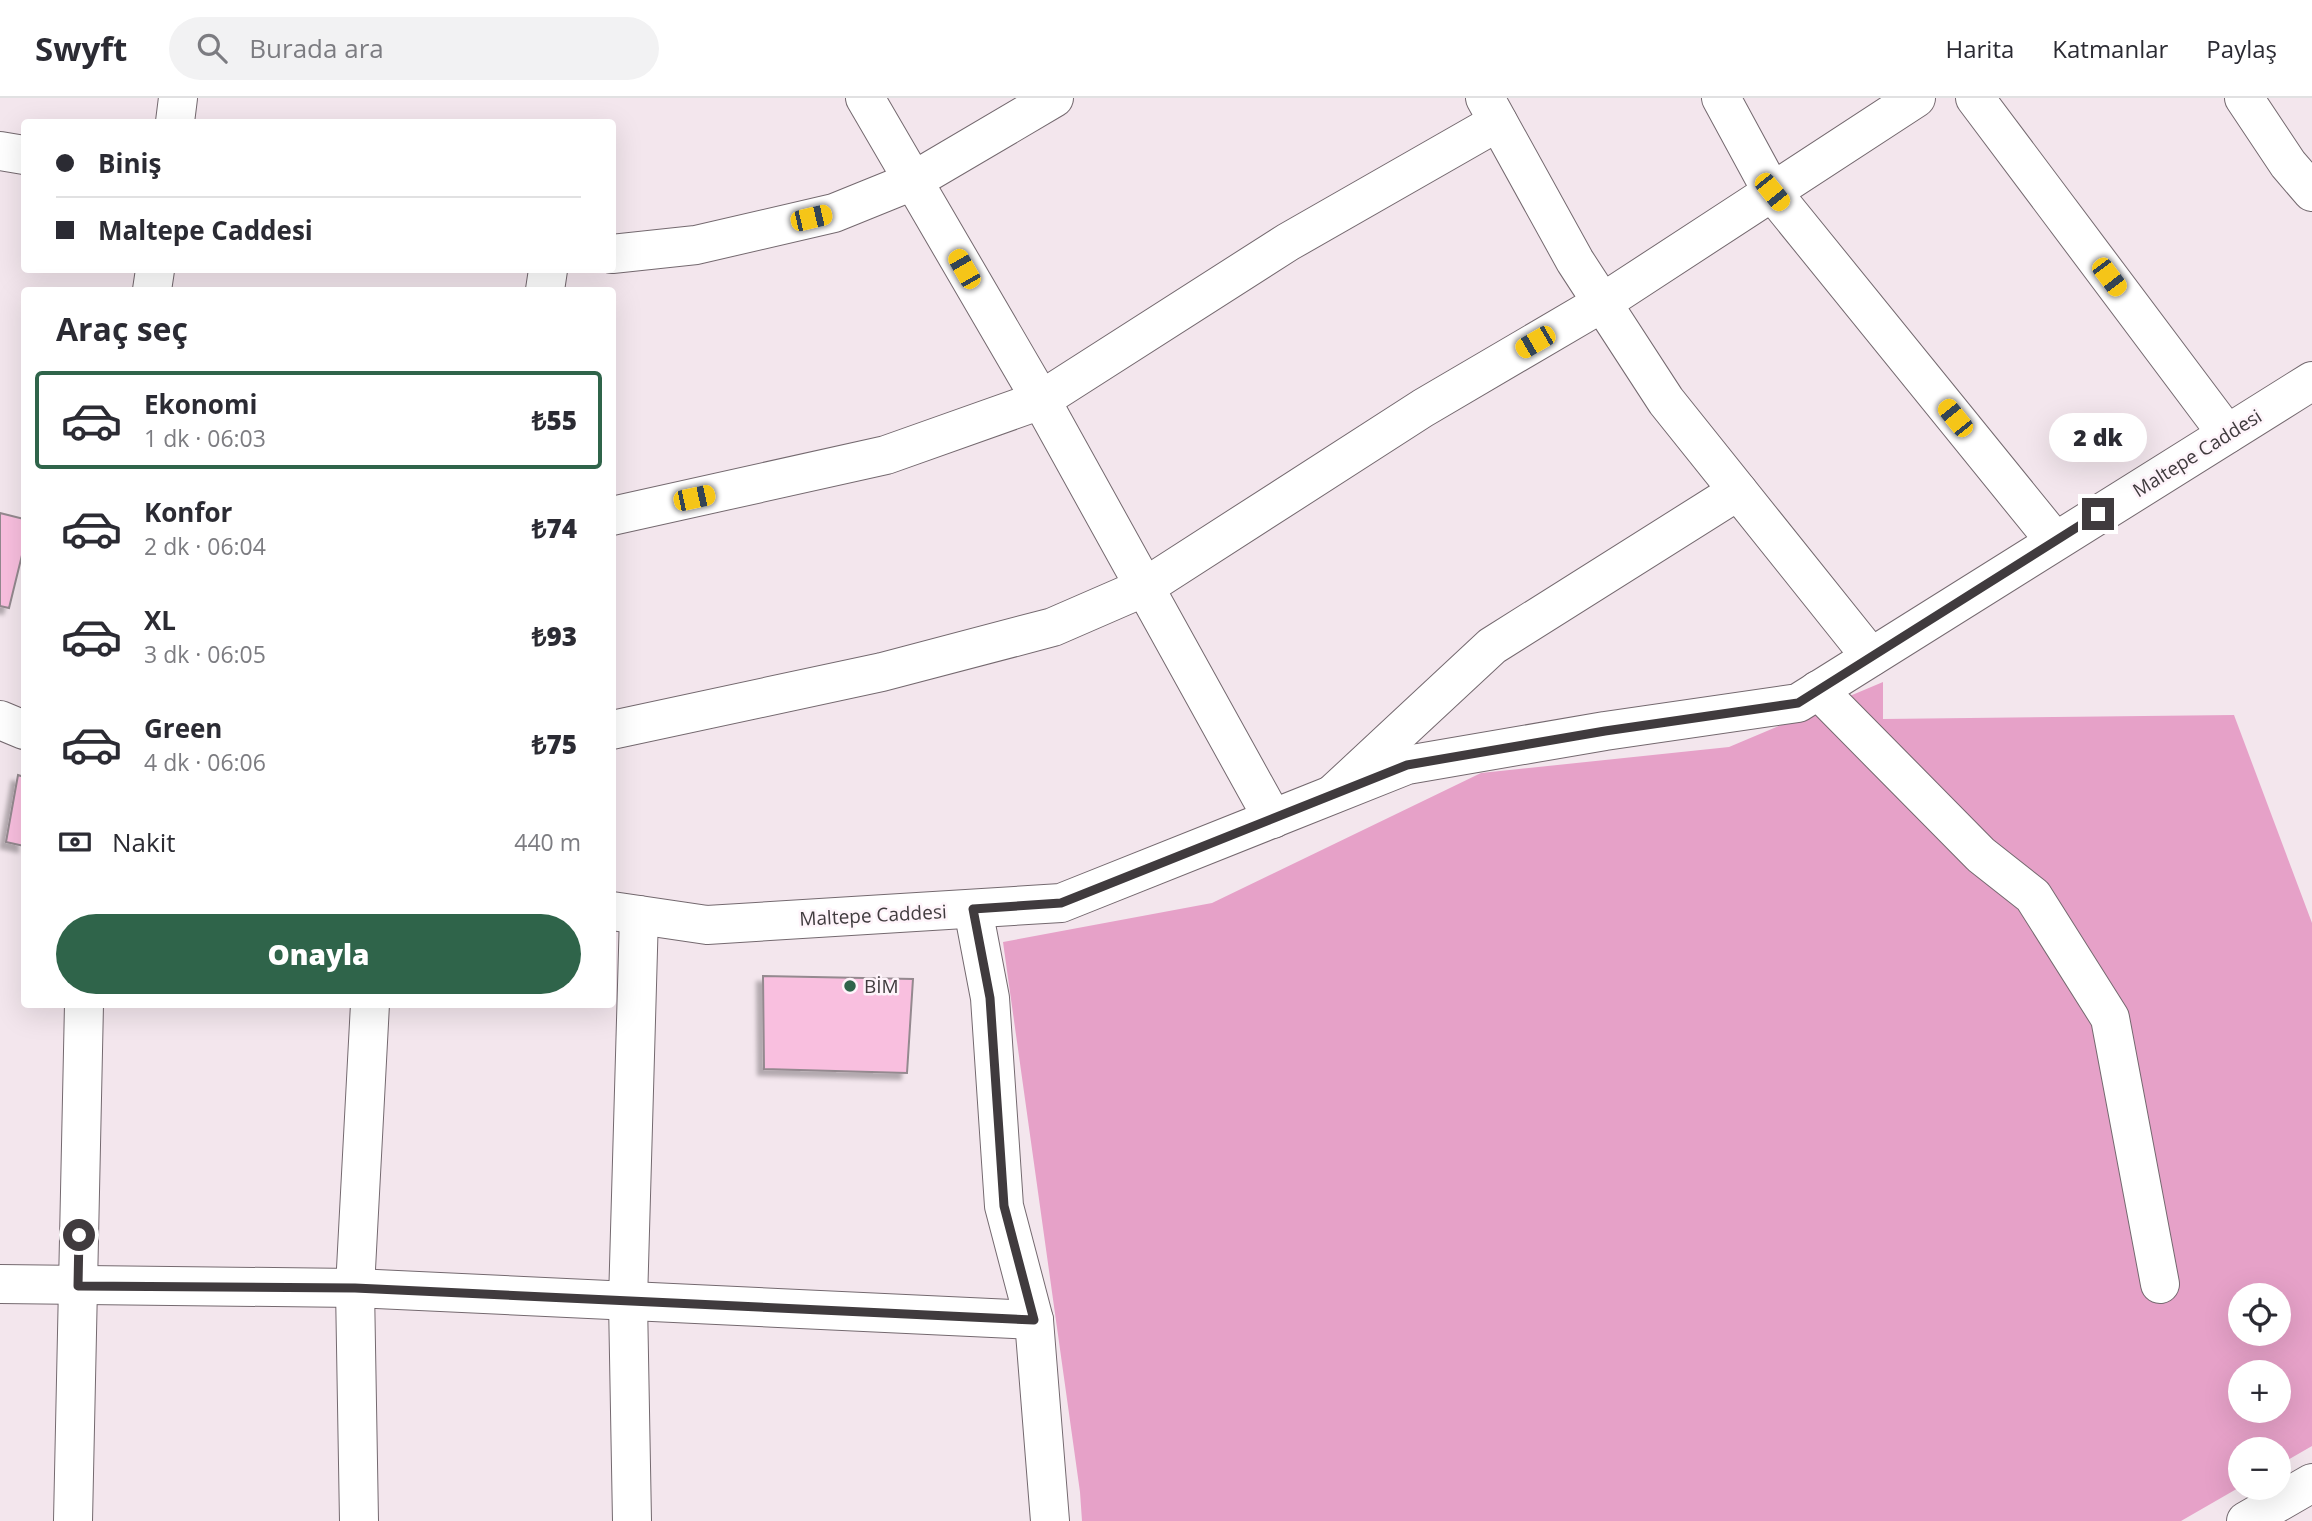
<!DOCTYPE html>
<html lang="tr">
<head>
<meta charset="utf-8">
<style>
  :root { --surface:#fff; --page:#f2f2f3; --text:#2b2b33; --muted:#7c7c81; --line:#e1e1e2; --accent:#2f644a }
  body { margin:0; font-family:"Open Sans",sans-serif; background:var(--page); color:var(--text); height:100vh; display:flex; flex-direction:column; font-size:26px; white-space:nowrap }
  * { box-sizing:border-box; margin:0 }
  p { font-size:23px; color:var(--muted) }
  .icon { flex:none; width:38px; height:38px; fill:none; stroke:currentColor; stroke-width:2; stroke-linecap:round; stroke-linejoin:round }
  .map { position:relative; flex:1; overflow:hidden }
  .side { position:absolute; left:21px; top:189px; width:595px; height:721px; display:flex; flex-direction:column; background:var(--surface); border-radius:7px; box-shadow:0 7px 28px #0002 }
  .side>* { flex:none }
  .guide { position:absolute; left:21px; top:21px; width:595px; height:154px; border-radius:7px; box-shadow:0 7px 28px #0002; display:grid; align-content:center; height:154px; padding:0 35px; background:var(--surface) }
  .tools { position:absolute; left:2228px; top:1185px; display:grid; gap:14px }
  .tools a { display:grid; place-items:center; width:63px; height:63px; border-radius:50%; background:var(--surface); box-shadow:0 7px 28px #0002; font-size:35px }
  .end { position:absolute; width:32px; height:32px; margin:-16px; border:9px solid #403b3e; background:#fff; box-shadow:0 0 0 4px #fff }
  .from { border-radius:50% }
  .bubble { position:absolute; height:49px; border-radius:24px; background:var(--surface); box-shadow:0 7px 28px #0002; font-size:23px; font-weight:800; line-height:49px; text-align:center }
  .car { position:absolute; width:21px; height:42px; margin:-21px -10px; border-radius:9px; box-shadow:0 0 5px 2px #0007; background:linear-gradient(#f5c518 24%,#345 0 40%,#f5c518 0 76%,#345 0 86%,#f5c518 0) }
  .guide b { display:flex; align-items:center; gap:24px; height:66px; font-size:26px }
  .guide b+b { border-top:2px solid var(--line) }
  .guide i { width:18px; height:18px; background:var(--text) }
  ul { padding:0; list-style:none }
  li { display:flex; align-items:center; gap:21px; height:98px; margin:0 14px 10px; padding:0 21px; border:4px solid transparent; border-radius:7px }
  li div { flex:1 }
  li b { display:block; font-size:26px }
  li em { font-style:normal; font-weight:800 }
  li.current { border-color:var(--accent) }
  li>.icon { width:63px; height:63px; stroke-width:1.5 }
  h2 { padding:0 35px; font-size:32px; line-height:84px }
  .pay { display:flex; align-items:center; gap:18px; height:77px; padding:0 35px; font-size:26px }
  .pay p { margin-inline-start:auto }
  .action { display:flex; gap:14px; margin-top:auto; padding:14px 35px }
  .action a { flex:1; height:80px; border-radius:42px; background:var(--accent); color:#fff; font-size:28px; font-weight:800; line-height:80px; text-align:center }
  header { display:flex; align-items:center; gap:42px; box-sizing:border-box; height:98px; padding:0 35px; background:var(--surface); border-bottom:2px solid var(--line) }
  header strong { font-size:33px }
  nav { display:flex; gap:38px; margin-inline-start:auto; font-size:24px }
  .search { width:490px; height:63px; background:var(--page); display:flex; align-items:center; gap:18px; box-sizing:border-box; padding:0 24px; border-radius:38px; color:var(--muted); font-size:26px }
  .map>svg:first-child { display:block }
  .green { fill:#e6a1c8; fill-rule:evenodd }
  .building { fill:#f9bfdf; stroke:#94898f; stroke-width:2; filter:url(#shadow) }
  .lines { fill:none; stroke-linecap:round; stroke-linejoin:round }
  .street-casing { stroke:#74696f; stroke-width:40 }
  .secondary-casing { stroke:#74696f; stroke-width:40 }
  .street { stroke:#fff; stroke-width:38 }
  .secondary { stroke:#fff; stroke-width:38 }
  .route { stroke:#403b3e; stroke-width:9 }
  .poi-dot { fill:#2f644a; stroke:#fef4fa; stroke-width:2.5 }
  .labels { text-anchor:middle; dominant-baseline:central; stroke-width:5; stroke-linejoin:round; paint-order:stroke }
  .street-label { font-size:19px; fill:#403b3e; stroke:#fef4fa }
  .poi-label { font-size:19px; fill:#403b3e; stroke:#fef4fa; text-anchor:start }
</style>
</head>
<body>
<header>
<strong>Swyft</strong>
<div class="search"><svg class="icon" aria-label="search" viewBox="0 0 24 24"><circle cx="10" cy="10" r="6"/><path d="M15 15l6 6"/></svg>Burada ara</div>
<nav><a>Harita</a><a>Katmanlar</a><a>Paylaş</a></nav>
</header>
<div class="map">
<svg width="2312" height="1423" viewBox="0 0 2312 1423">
  <defs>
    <filter id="shadow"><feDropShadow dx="-6" dy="6" stdDeviation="2" flood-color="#0004"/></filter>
  </defs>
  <rect width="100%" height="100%" fill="#f3e6ed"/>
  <path class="green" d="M1883,584V621L2234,617L2312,825V1348L2279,1367L2278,1351H2240V1389L2181,1423H1082L1080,1394L1003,844L1212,805L1481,675L1729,649ZM2240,1197H2278V1236H2240ZM2240,1274H2278V1312H2240Z"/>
  <g class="building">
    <polygon points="0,415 24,421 24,449 9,510 0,508"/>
    <polygon points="18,677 24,679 24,748 6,744"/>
    <polygon points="763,878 913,881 907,975 764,971"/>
  </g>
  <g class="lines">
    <g class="street-casing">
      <g id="street">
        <polyline points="865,0 1041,302 1273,721"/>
        <polyline points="1485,0 1575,163 1666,303 1871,559"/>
        <polyline points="1721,0 1772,94 2055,443"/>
        <polyline points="1975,0 2227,336"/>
        <polyline points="2244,0 2288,66 2312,94"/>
        <polyline points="175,24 178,0"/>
        <polyline points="0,53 24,57"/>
        <polyline points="612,156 696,147 834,115 913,83 1054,0"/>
        <polyline points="152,192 155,172"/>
        <polyline points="545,192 548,172"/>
        <polyline points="612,418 886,357 1041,302 1288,144 1498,24"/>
        <polyline points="1818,592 1981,757 2033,798 2110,920 2160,1186"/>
        <polyline points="612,632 882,574 1053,529 1145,489 1423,310 1602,205 1916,0"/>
        <polyline points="1333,696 1492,548 1738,393"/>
        <polyline points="973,811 990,900 1004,1108 1034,1222 1050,1423"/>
        <polyline points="0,1186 355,1190 1034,1222"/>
        <polyline points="73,1423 84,906"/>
        <polyline points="359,1423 355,1190 370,906"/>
        <polyline points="632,1423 628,1203 639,817"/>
        <polyline points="2246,1423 2312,1385"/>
      </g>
    </g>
    <g class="secondary-casing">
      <g id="secondary">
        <polyline points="0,622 24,632"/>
        <polyline points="612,813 707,827 1061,805 1407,667 1605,633 1798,605 2312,283"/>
      </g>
    </g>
    <use href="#street" class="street"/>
    <use href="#secondary" class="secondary"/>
  </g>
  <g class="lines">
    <polyline class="route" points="79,1137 78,1188 355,1190 1034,1222 1004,1108 990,900 973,811 1061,805 1407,667 1605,633 1798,605 2098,416"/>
  </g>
  <circle class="poi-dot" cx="850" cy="888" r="7"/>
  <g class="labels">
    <g class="street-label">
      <text transform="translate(2197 355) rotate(-32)">Maltepe Caddesi</text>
      <text transform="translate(873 817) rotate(-3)">Maltepe Caddesi</text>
    </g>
    <g class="poi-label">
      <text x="864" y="888">BİM</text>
    </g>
  </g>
</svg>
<div class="tools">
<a><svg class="icon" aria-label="locate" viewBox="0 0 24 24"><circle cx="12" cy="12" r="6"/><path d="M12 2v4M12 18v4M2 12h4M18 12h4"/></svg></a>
<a>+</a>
<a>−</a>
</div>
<i class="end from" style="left:79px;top:1137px"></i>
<i class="end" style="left:2098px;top:416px"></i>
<div class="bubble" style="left:2049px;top:315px;width:98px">2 dk</div>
<i class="car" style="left:1772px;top:94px;rotate:141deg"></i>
<i class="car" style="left:811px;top:120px;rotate:77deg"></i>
<i class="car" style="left:964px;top:171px;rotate:330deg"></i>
<i class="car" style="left:2109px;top:179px;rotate:143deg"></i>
<i class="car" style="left:1535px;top:244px;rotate:240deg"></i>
<i class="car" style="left:1955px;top:320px;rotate:321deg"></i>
<i class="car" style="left:694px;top:400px;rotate:78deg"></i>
<div class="guide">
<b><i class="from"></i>Biniş</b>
<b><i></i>Maltepe Caddesi</b>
</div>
<section class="side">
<h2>Araç seç</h2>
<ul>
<li class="current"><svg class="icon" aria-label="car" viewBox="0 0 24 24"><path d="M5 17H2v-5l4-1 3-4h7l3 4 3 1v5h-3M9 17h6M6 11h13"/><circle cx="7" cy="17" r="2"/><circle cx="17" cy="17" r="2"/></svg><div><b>Ekonomi</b><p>1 dk · 06:03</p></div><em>₺55</em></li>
<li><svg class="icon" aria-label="car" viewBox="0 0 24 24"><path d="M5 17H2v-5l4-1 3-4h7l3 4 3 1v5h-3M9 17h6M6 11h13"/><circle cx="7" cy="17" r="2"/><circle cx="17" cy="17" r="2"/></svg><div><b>Konfor</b><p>2 dk · 06:04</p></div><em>₺74</em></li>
<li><svg class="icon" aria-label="car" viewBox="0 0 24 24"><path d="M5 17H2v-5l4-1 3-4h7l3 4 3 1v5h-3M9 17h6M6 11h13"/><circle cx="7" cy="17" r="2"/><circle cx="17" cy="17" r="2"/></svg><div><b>XL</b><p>3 dk · 06:05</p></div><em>₺93</em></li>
<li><svg class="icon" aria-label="car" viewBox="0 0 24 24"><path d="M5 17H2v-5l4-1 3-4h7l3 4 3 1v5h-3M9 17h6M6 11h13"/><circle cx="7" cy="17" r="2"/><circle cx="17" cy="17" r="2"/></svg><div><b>Green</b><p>4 dk · 06:06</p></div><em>₺75</em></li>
</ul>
<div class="pay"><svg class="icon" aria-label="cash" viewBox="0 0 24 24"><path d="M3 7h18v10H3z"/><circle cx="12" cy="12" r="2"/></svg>Nakit<p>440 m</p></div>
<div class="action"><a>Onayla</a></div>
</section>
</div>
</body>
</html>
